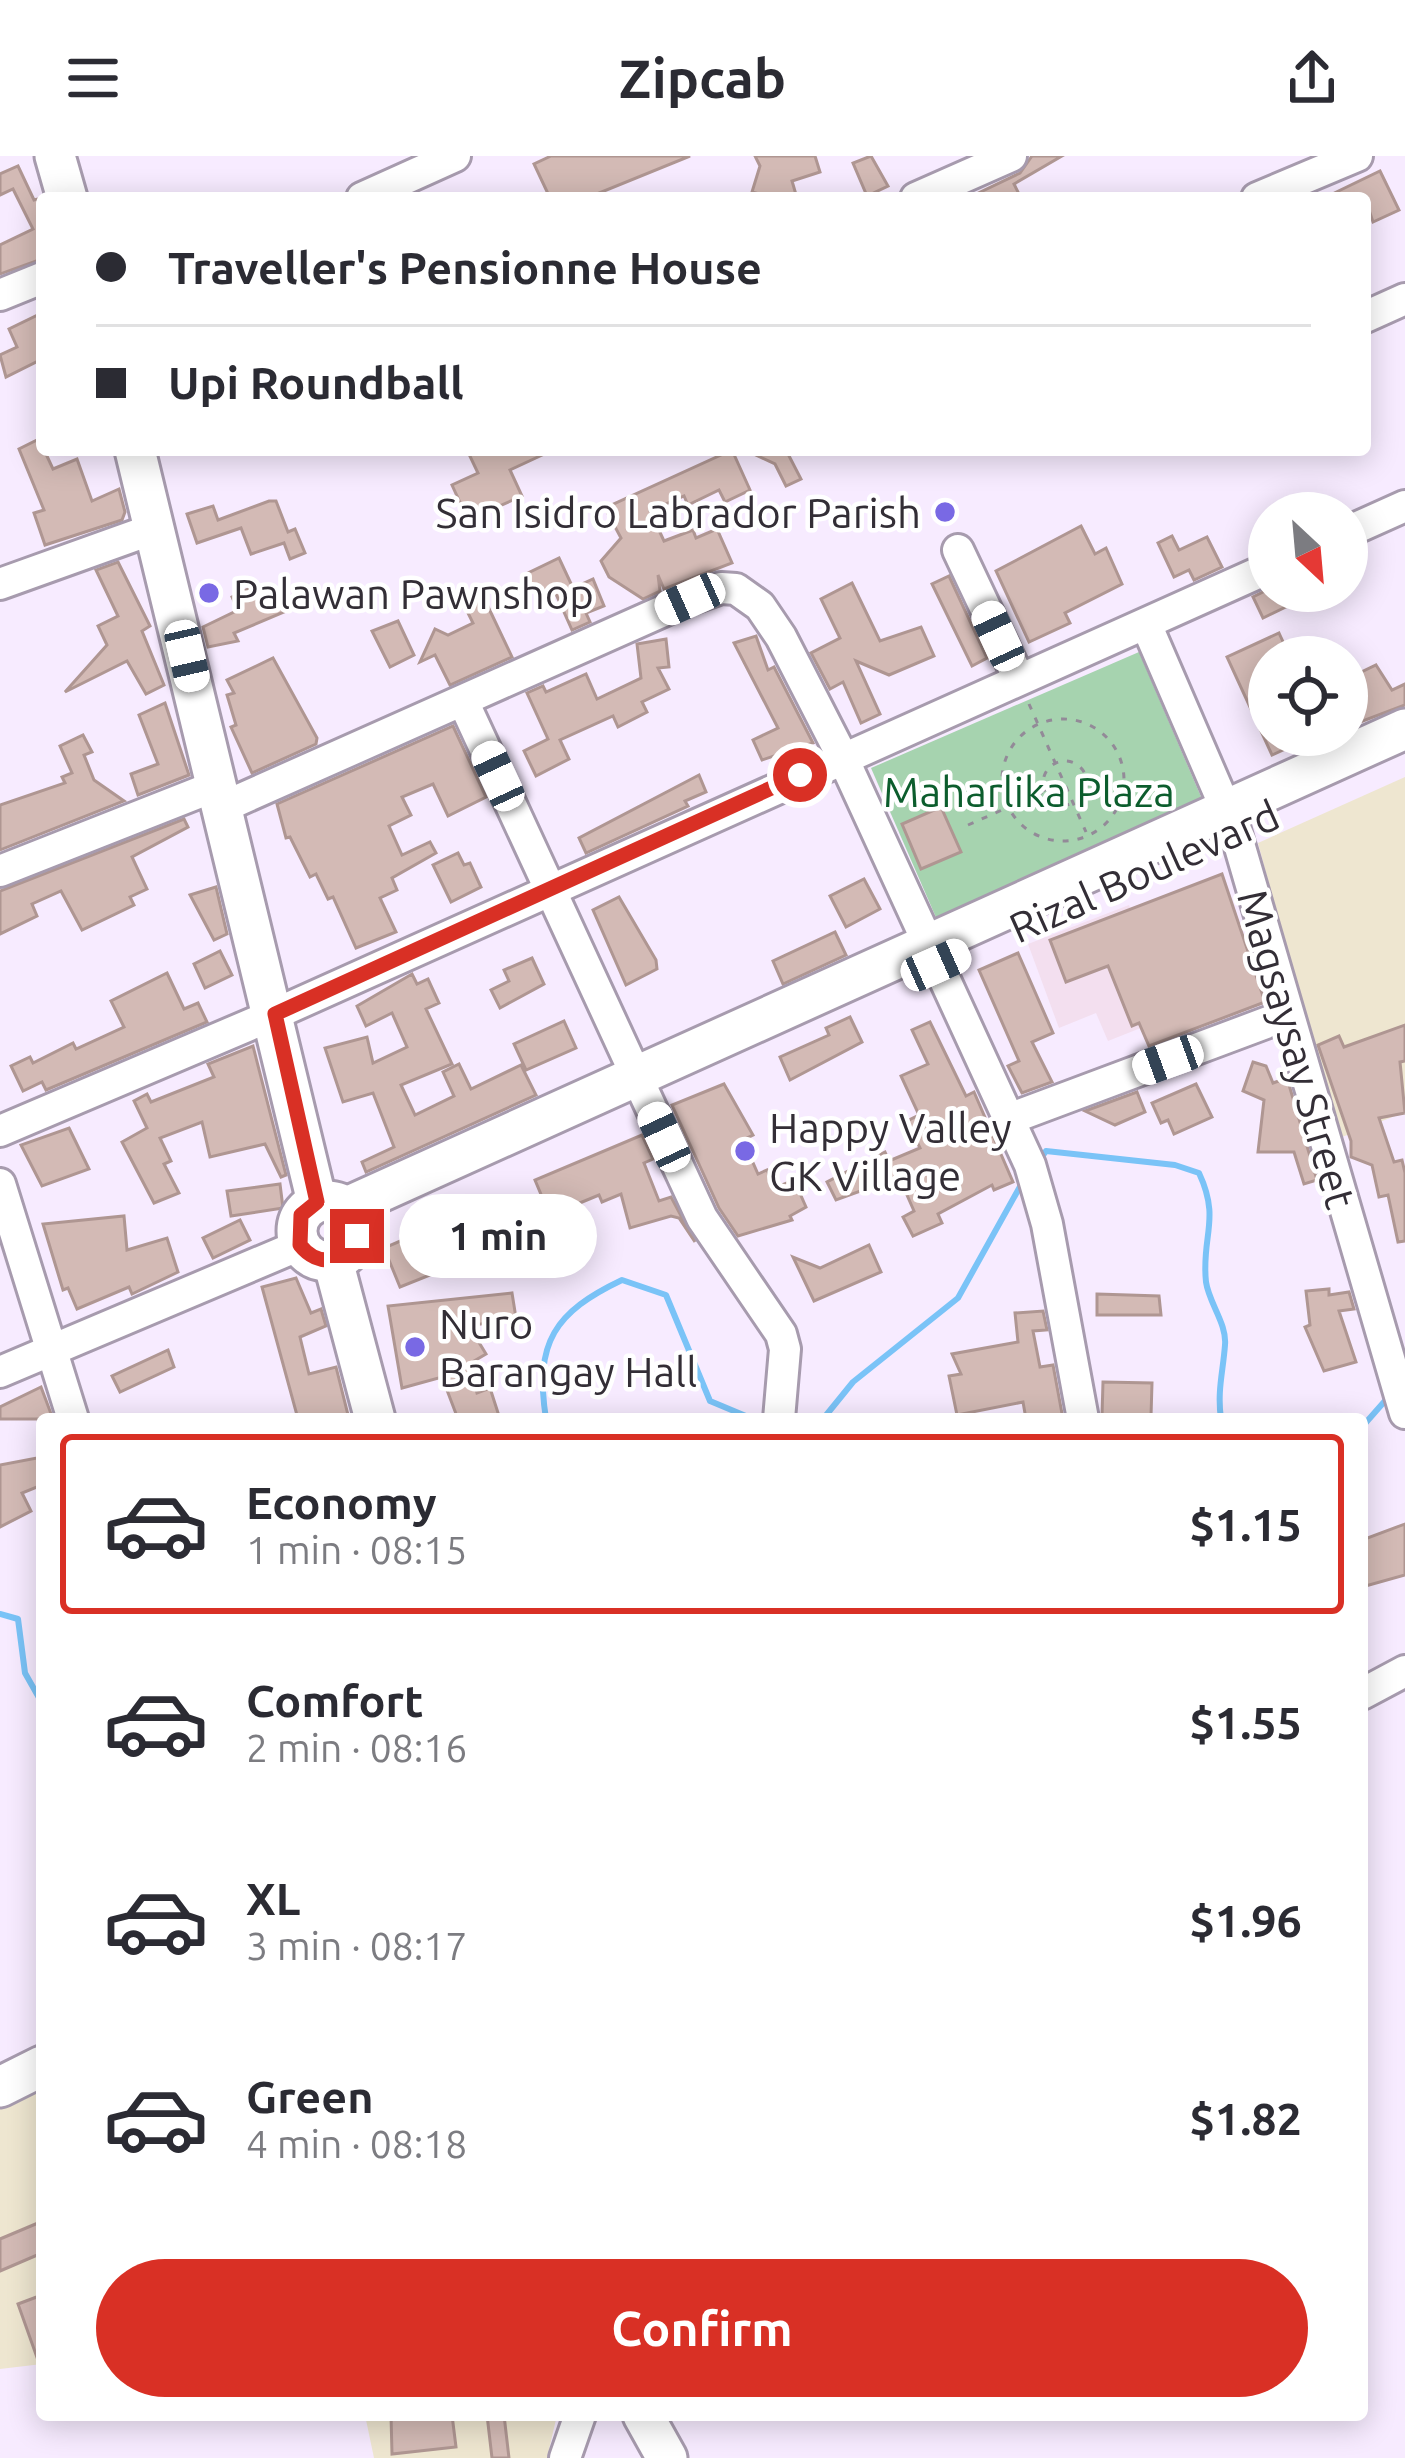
<!DOCTYPE html>
<html lang="en">
<head>
<meta charset="utf-8">
<style>
  :root { --surface:#fff; --page:#f2f2f3; --text:#2b2b33; --muted:#7c7c81; --line:#e1e1e2; --accent:#d93025 }
  body { margin:0; font-family:Ubuntu,sans-serif; background:var(--page); color:var(--text); height:100vh; display:flex; flex-direction:column; font-size:45px; white-space:nowrap }
  * { box-sizing:border-box; margin:0 }
  p { font-size:39px; color:var(--muted) }
  .icon { flex:none; width:66px; height:66px; fill:none; stroke:currentColor; stroke-width:2; stroke-linecap:round; stroke-linejoin:round }
  .map { position:relative; flex:1; overflow:hidden }
  .panel { position:absolute; left:36px; top:1257px; width:1332px; height:1008px; display:flex; flex-direction:column; background:var(--surface); border-radius:12px; box-shadow:0 6px 30px #0003 }
  .panel>* { flex:none }
  .top-card { position:absolute; left:36px; top:36px; width:1335px; height:264px; border-radius:12px; box-shadow:0 6px 30px #0003; display:grid; align-content:center; height:264px; padding:0 60px; background:var(--surface) }
  .needle { width:78px; rotate:154deg }
  .buttons { position:absolute; left:1248px; top:336px; display:grid; gap:24px }
  .buttons a { display:grid; place-items:center; width:120px; height:120px; border-radius:50%; background:var(--surface); box-shadow:0 6px 30px #0003; font-size:60px }
  .end { position:absolute; width:54px; height:54px; margin:-27px; border:15px solid #d93025; background:#fff; box-shadow:0 0 0 6px #fff }
  .from { border-radius:50% }
  .bubble { position:absolute; height:84px; border-radius:42px; background:var(--surface); box-shadow:0 6px 30px #0003; font-size:39px; font-weight:700; line-height:84px; text-align:center }
  .car { position:absolute; width:36px; height:72px; margin:-36px -18px; border-radius:15px; box-shadow:0 0 9px 3px #0007; background:linear-gradient(#fff 24%,#345 0 40%,#fff 0 76%,#345 0 86%,#fff 0) }
  .top-card b { display:flex; align-items:center; gap:42px; height:114px; font-size:45px }
  .top-card b+b { border-top:3px solid var(--line) }
  .top-card i { width:30px; height:30px; background:var(--text) }
  ul { padding:21px 0 0; list-style:none }
  li { display:flex; align-items:center; gap:36px; height:180px; margin:0 24px 18px; padding:0 36px; border:6px solid transparent; border-radius:12px }
  li div { flex:1 }
  li b { display:block; font-size:45px }
  li em { font-style:normal; font-weight:700 }
  li.current { border-color:var(--accent) }
  li>.icon { width:108px; height:108px; stroke-width:1.5 }
  .action { display:flex; gap:24px; margin-top:auto; padding:24px 60px }
  .action a { flex:1; height:138px; border-radius:72px; background:var(--accent); color:#fff; font-size:48px; font-weight:700; line-height:138px; text-align:center }
  header { display:flex; justify-content:space-between; align-items:center; height:156px; padding:0 60px; background:var(--surface); font-size:54px; font-weight:700 }
  .map>svg:first-child { display:block }
  .commercial { fill:#f3dfef }
  .education { fill:#eee6d0 }
  .green { fill:#a6d3af }
  .lines { fill:none; stroke-linecap:round; stroke-linejoin:round }
  .stream { stroke:#7ac3f7; stroke-width:6 }
  .building { fill:#d3bab5; stroke:#af9692; stroke-width:3 }
  .minor-casing { stroke:#a79bae; stroke-width:36 }
  .major-casing { stroke:#a79bae; stroke-width:45 }
  .path { stroke:#938a98; stroke-width:3; stroke-dasharray:6 9; stroke-linecap:butt }
  .minor { stroke:#fff; stroke-width:30 }
  .major { stroke:#fff; stroke-width:39 }
  .route { stroke:#d93025; stroke-width:15 }
  .poi-dot { fill:#7969e4; stroke:#fff; stroke-width:4.5 }
  .labels { text-anchor:middle; dominant-baseline:central; stroke-width:9; stroke-linejoin:round; paint-order:stroke }
  .poi-label { font-size:42px; fill:#332e36; stroke:#fff; text-anchor:start }
  .park-label { font-size:42px; fill:#0c5d2d; stroke:#fff }
  .street-label { font-size:42px; fill:#332e36; stroke:#fff }
</style>
</head>
<body>
<header><svg class="icon" aria-label="menu" viewBox="0 0 24 24"><path d="M4 6h16M4 12h16M4 18h16"/></svg>Zipcab<svg class="icon" aria-label="share" viewBox="0 0 24 24"><path d="M12 15V3M7 8l5-5 5 5M5 13v7h14v-7"/></svg></header>
<div class="map">
<svg width="1405" height="2302" viewBox="0 0 1405 2302">
  <rect width="100%" height="100%" fill="#f7ebff"/>
  <polygon class="commercial" points="1129,749 1171,860 1108,885 1096,857 1059,872 1028,788"/>
  <g class="education">
    <polygon points="1405,621 1405,956 1337,983 1258,687"/>
    <polygon points="42,1920 42,2208 0,2213 0,1942"/>
    <polygon points="365,2259 557,2259 547,2302 374,2302"/>
  </g>
  <polygon class="green" points="1139,496 1205,650 938,766 871,612"/>
  <g class="lines">
    <g class="stream">
      <path d="M1041,1002L1046,995L1175,1009L1199,1017C1221,1064 1201,1080 1206,1126C1209,1147 1227,1168 1225,1189C1223,1216 1217,1235 1221,1263"/>
      <path d="M546,1263C534,1186 555,1156 622,1124L666,1139L710,1245L753,1263"/>
      <polyline points="823,1263 853,1226 958,1142 1022,1027"/>
      <polyline points="1362,1271 1391,1238"/>
      <polyline points="0,1458 18,1463 25,1517 42,1547"/>
    </g>
  </g>
  <g class="building">
    <polygon points="551,0 690,0 587,42 550,42 534,8"/>
    <polygon points="755,0 815,0 820,16 792,25 797,42 773,42 752,36 760,10"/>
    <polygon points="871,0 888,30 867,40 853,7"/>
    <polygon points="1062,0 1014,28 1021,42 968,42 1020,17 1032,0"/>
    <polygon points="18,10 34,44 42,42 42,103 0,118 0,89 33,73 13,33 0,39 0,18"/>
    <polygon points="1380,15 1399,54 1373,66 1365,42 1324,42"/>
    <polygon points="42,157 42,203 6,221 0,199 17,191 9,173"/>
    <polygon points="39,283 53,313 77,303 92,345 119,333 125,356 122,364 45,389 34,357 44,354 19,293"/>
    <polygon points="467,294 553,294 510,314 522,340 468,364 452,329 478,317"/>
    <polygon points="732,294 750,334 725,346 719,334 688,349 684,340 650,355 664,385 693,374 696,382 717,373 732,407 664,433 658,419 660,435 643,443 609,421 601,405 621,382 605,352"/>
    <polygon points="745,294 786,294 801,323 786,330 775,308"/>
    <polygon points="269,345 276,345 288,376 295,373 305,397 290,403 284,387 251,398 241,372 197,387 187,358 213,350 218,364"/>
    <polygon points="1081,370 1095,398 1106,392 1122,428 1065,457 1070,467 1029,486 996,415"/>
    <polygon points="1172,380 1179,394 1207,381 1222,411 1194,424 1189,414 1174,421 1158,387"/>
    <polygon points="559,402 573,432 593,423 604,450 586,457 590,466 572,474 555,436 539,444 526,418"/>
    <polygon points="118,406 150,470 142,475 164,529 146,538 127,505 65,536 107,489 98,470 118,460 96,414"/>
    <polygon points="949,420 987,502 972,510 932,428"/>
    <polygon points="852,427 880,485 921,471 934,500 889,519 856,505 880,558 861,567 843,526 830,533 811,497 840,482 821,443"/>
    <polygon points="254,430 259,441 274,434 284,456 234,477 238,485 208,491 203,471 238,454 232,441"/>
    <polygon points="1265,435 1319,435 1263,462 1253,441"/>
    <polygon points="483,440 512,501 450,529 435,499 420,506 435,473 448,479 473,467 464,449"/>
    <polygon points="398,465 414,499 390,511 372,475"/>
    <polygon points="1279,477 1290,501 1269,501 1269,579 1316,579 1272,599 1227,501"/>
    <polygon points="756,480 768,514 774,511 813,587 762,604 753,584 778,572 734,487"/>
    <polygon points="666,483 669,511 658,512 669,533 642,546 647,556 618,571 613,560 560,584 569,603 536,620 524,595 548,583 527,537 543,530 546,536 586,518 597,543 641,522 637,488"/>
    <polygon points="273,502 317,582 316,588 252,617 231,571 236,569 227,539 234,537 227,524"/>
    <polygon points="1376,509 1392,534 1405,528 1405,549 1347,571 1347,523"/>
    <polygon points="165,547 189,619 138,639 131,618 158,608 139,559"/>
    <polygon points="453,570 486,641 448,660 433,628 402,641 411,659 389,670 402,699 430,686 436,697 392,722 397,734 380,742 396,776 356,792 333,741 328,743 316,718 310,721 290,681 286,682 277,648"/>
    <polygon points="83,579 92,596 84,599 94,624 124,645 0,694 0,649 65,627 62,621 72,617 60,590"/>
    <polygon points="699,619 706,636 685,645 688,650 586,697 579,682"/>
    <polygon points="941,651 961,696 921,713 902,668"/>
    <polygon points="184,663 188,671 132,701 147,733 130,741 134,749 82,774 61,735 32,748 37,760 0,778 0,735"/>
    <polygon points="458,697 464,709 470,707 481,731 451,746 433,709"/>
    <polygon points="1222,718 1265,846 1149,890 1139,867 1132,870 1108,810 1066,826 1050,784"/>
    <polygon points="864,723 880,753 846,771 830,740"/>
    <polygon points="216,731 227,778 214,784 190,739"/>
    <polygon points="619,741 656,804 657,813 626,829 593,754"/>
    <polygon points="835,776 846,799 783,828 773,805"/>
    <polygon points="220,795 232,819 205,832 194,808"/>
    <polygon points="1018,797 1053,877 1032,886 1052,926 1022,937 1008,910 1019,905 979,814"/>
    <polygon points="532,802 544,828 500,852 491,834 509,825 504,814"/>
    <polygon points="167,817 184,853 198,847 207,866 46,934 42,926 23,935 11,910 30,901 33,907 73,887 76,893 124,871 111,845"/>
    <polygon points="412,818 417,828 428,823 439,847 426,853 452,908 401,929 415,959 454,940 443,916 459,908 471,933 521,909 536,939 366,1016 362,1006 394,991 373,937 343,946 325,892 367,881 373,907 407,891 392,857 366,870 357,850"/>
    <polygon points="850,861 862,886 790,924 780,901 829,879 826,872"/>
    <polygon points="564,865 576,892 526,914 514,888"/>
    <polygon points="930,866 966,940 974,936 1013,1026 994,1034 992,1029 938,1058 942,1067 913,1080 903,1061 914,1055 899,1021 836,1044 827,1026 885,996 889,1005 920,992 907,965 919,959 901,920 928,908 912,874"/>
    <polygon points="1405,869 1405,905 1400,906 1405,957 1379,962 1394,1006 1402,1004 1405,1017 1405,1085 1398,1086 1388,1039 1379,1041 1372,1009 1351,1001 1351,985 1318,889 1339,880 1344,891"/>
    <polygon points="253,890 286,1019 281,1021 265,988 210,1001 202,966 160,982 171,1005 164,1008 179,1037 154,1047 122,986 147,972 134,945 147,938 151,946 214,921 208,908"/>
    <polygon points="1253,906 1266,910 1273,927 1287,922 1317,1024 1304,1028 1294,996 1258,996 1264,944 1243,935"/>
    <polygon points="724,928 753,979 743,984 758,1018 767,1014 775,1032 794,1024 806,1051 790,1060 792,1064 738,1080 719,1052 672,949"/>
    <polygon points="1196,928 1212,961 1174,978 1168,964 1161,967 1152,947"/>
    <polygon points="1137,936 1145,956 1115,969 1085,955"/>
    <polygon points="69,972 89,1013 42,1030 21,989"/>
    <polygon points="642,979 653,1003 644,1007 659,1045 671,1041 695,1086 679,1062 671,1060 630,1072 621,1038 602,1046 599,1039 575,1049 573,1045 548,1055 535,1024"/>
    <polygon points="280,1028 283,1052 231,1060 227,1035"/>
    <polygon points="124,1060 127,1094 167,1082 178,1116 132,1138 129,1131 77,1153 68,1132 63,1134 43,1068"/>
    <polygon points="240,1064 250,1084 213,1102 203,1082"/>
    <polygon points="428,1073 445,1113 400,1131 384,1092"/>
    <polygon points="869,1089 881,1116 814,1145 793,1101 820,1112"/>
    <polygon points="296,1122 311,1157 321,1153 326,1170 300,1181 309,1218 336,1211 348,1259 298,1263 262,1131"/>
    <polygon points="1329,1133 1329,1139 1349,1136 1354,1153 1339,1155 1356,1206 1324,1215 1305,1171 1310,1169 1306,1135"/>
    <polygon points="512,1137 516,1162 469,1170 486,1198 469,1208 477,1237 490,1232 500,1263 458,1263 442,1221 402,1232 388,1150"/>
    <polygon points="1097,1138 1159,1140 1161,1159 1097,1159"/>
    <polygon points="1043,1155 1047,1174 1033,1175 1040,1211 1053,1209 1063,1263 1026,1263 1023,1246 957,1259 949,1220 961,1218 952,1198 1018,1186 1015,1157"/>
    <polygon points="168,1194 174,1211 120,1236 112,1220"/>
    <polygon points="1103,1226 1152,1227 1151,1260 1102,1260"/>
    <polygon points="41,1231 53,1263 0,1263 0,1251"/>
    <polygon points="42,1301 42,1329 22,1337 31,1355 0,1371 0,1309"/>
    <polygon points="1405,1368 1405,1419 1362,1431 1362,1384"/>
    <polygon points="38,2067 42,2097 0,2115 0,2083"/>
    <polygon points="42,2139 42,2209 40,2210 18,2148"/>
    <polygon points="391,2259 452,2259 456,2291 392,2298"/>
    <polygon points="487,2259 504,2259 509,2302 492,2302"/>
  </g>
  <g class="lines">
    <g class="minor-casing">
      <g id="minor">
        <polyline points="362,42 455,0"/>
        <polyline points="916,42 1011,0"/>
        <polyline points="1257,42 1357,0"/>
        <polyline points="0,139 42,122"/>
        <polyline points="1365,161 1405,143"/>
        <polyline points="1347,376 1405,350"/>
        <polyline points="958,394 1019,523"/>
        <polyline points="0,428 156,372"/>
        <polyline points="1146,468 1235,674 1405,1257"/>
        <polyline points="463,545 702,1062 781,1178 785,1193 779,1263"/>
        <polyline points="223,651 690,443 721,432 736,433 760,450 781,481 842,600 1030,1009 1047,1068 1083,1263"/>
        <polyline points="0,715 218,629"/>
        <polyline points="1009,963 1287,859"/>
        <polyline points="0,975 275,858 1269,412"/>
        <polyline points="0,1028 73,1263"/>
        <polyline points="0,1216 300,1089"/>
        <polyline points="1362,1538 1405,1515"/>
        <polyline points="565,2302 580,2259"/>
      </g>
    </g>
    <g class="major-casing">
      <g id="major">
        <polyline points="55,0 67,42"/>
        <polyline points="135,294 317,1046"/>
        <circle cx="327" cy="1075" r="30"/>
        <polyline points="347,1051 1405,573"/>
        <polyline points="333,1105 375,1263"/>
        <polyline points="0,1931 42,1910"/>
        <polyline points="643,2259 667,2302"/>
      </g>
    </g>
    <g class="path">
      <polyline points="1029,548 1086,676"/>
      <circle cx="1063" cy="624" r="61"/>
      <circle cx="1065" cy="627" r="22"/>
      <polyline points="968,669 1043,636"/>
    </g>
    <use href="#minor" class="minor"/>
    <use href="#major" class="major"/>
  </g>
  <g class="lines">
    <path class="route" d="M357,1080C347,1108 318,1112 300,1089L301,1059L317,1046L275,858L800,619"/>
  </g>
  <g class="poi-dot">
    <circle cx="945" cy="356" r="12"/>
    <circle cx="209" cy="437" r="12"/>
    <circle cx="745" cy="995" r="12"/>
    <circle cx="415" cy="1191" r="12"/>
  </g>
  <g class="labels">
    <g class="poi-label">
      <text x="921" y="356" text-anchor="end">San Isidro Labrador Parish</text>
      <text x="233" y="437">Palawan Pawnshop</text>
      <text x="769" y="971">Happy Valley<tspan x="769" dy="48">GK Village</tspan></text>
      <text x="439" y="1167">Nuro<tspan x="439" dy="48">Barangay Hall</tspan></text>
    </g>
    <g class="park-label">
      <text x="1029" y="635">Maharlika Plaza</text>
    </g>
    <g class="street-label">
      <text transform="translate(1144 715) rotate(-24)">Rizal Boulevard</text>
      <text transform="translate(1297 893) rotate(74)">Magsaysay Street</text>
    </g>
  </g>
</svg>
<div class="buttons">
<a><svg class="needle" viewBox="-14 -14 28 28"><path d="M0-13l5 13h-10z" fill="#e53935"/><path d="M0 13l5-13h-10z" fill="#7c7c81"/></svg></a>
<a><svg class="icon" aria-label="locate" viewBox="0 0 24 24"><circle cx="12" cy="12" r="6"/><path d="M12 2v4M12 18v4M2 12h4M18 12h4"/></svg></a>
</div>
<i class="end from" style="left:800px;top:619px"></i>
<i class="end" style="left:357px;top:1080px"></i>
<div class="bubble" style="left:399px;top:1038px;width:198px">1 min</div>
<i class="car" style="left:690px;top:443px;rotate:246deg"></i>
<i class="car" style="left:998px;top:480px;rotate:335deg"></i>
<i class="car" style="left:187px;top:500px;rotate:167deg"></i>
<i class="car" style="left:498px;top:620px;rotate:335deg"></i>
<i class="car" style="left:936px;top:809px;rotate:66deg"></i>
<i class="car" style="left:1168px;top:904px;rotate:250deg"></i>
<i class="car" style="left:664px;top:981px;rotate:335deg"></i>
<div class="top-card">
<b><i class="from"></i>Traveller's Pensionne House</b>
<b><i></i>Upi Roundball</b>
</div>
<section class="panel">
<ul>
<li class="current"><svg class="icon" aria-label="car" viewBox="0 0 24 24"><path d="M5 17H2v-5l4-1 3-4h7l3 4 3 1v5h-3M9 17h6M6 11h13"/><circle cx="7" cy="17" r="2"/><circle cx="17" cy="17" r="2"/></svg><div><b>Economy</b><p>1 min · 08:15</p></div><em>$1.15</em></li>
<li><svg class="icon" aria-label="car" viewBox="0 0 24 24"><path d="M5 17H2v-5l4-1 3-4h7l3 4 3 1v5h-3M9 17h6M6 11h13"/><circle cx="7" cy="17" r="2"/><circle cx="17" cy="17" r="2"/></svg><div><b>Comfort</b><p>2 min · 08:16</p></div><em>$1.55</em></li>
<li><svg class="icon" aria-label="car" viewBox="0 0 24 24"><path d="M5 17H2v-5l4-1 3-4h7l3 4 3 1v5h-3M9 17h6M6 11h13"/><circle cx="7" cy="17" r="2"/><circle cx="17" cy="17" r="2"/></svg><div><b>XL</b><p>3 min · 08:17</p></div><em>$1.96</em></li>
<li><svg class="icon" aria-label="car" viewBox="0 0 24 24"><path d="M5 17H2v-5l4-1 3-4h7l3 4 3 1v5h-3M9 17h6M6 11h13"/><circle cx="7" cy="17" r="2"/><circle cx="17" cy="17" r="2"/></svg><div><b>Green</b><p>4 min · 08:18</p></div><em>$1.82</em></li>
</ul>
<div class="action"><a>Confirm</a></div>
</section>
</div>
</body>
</html>
